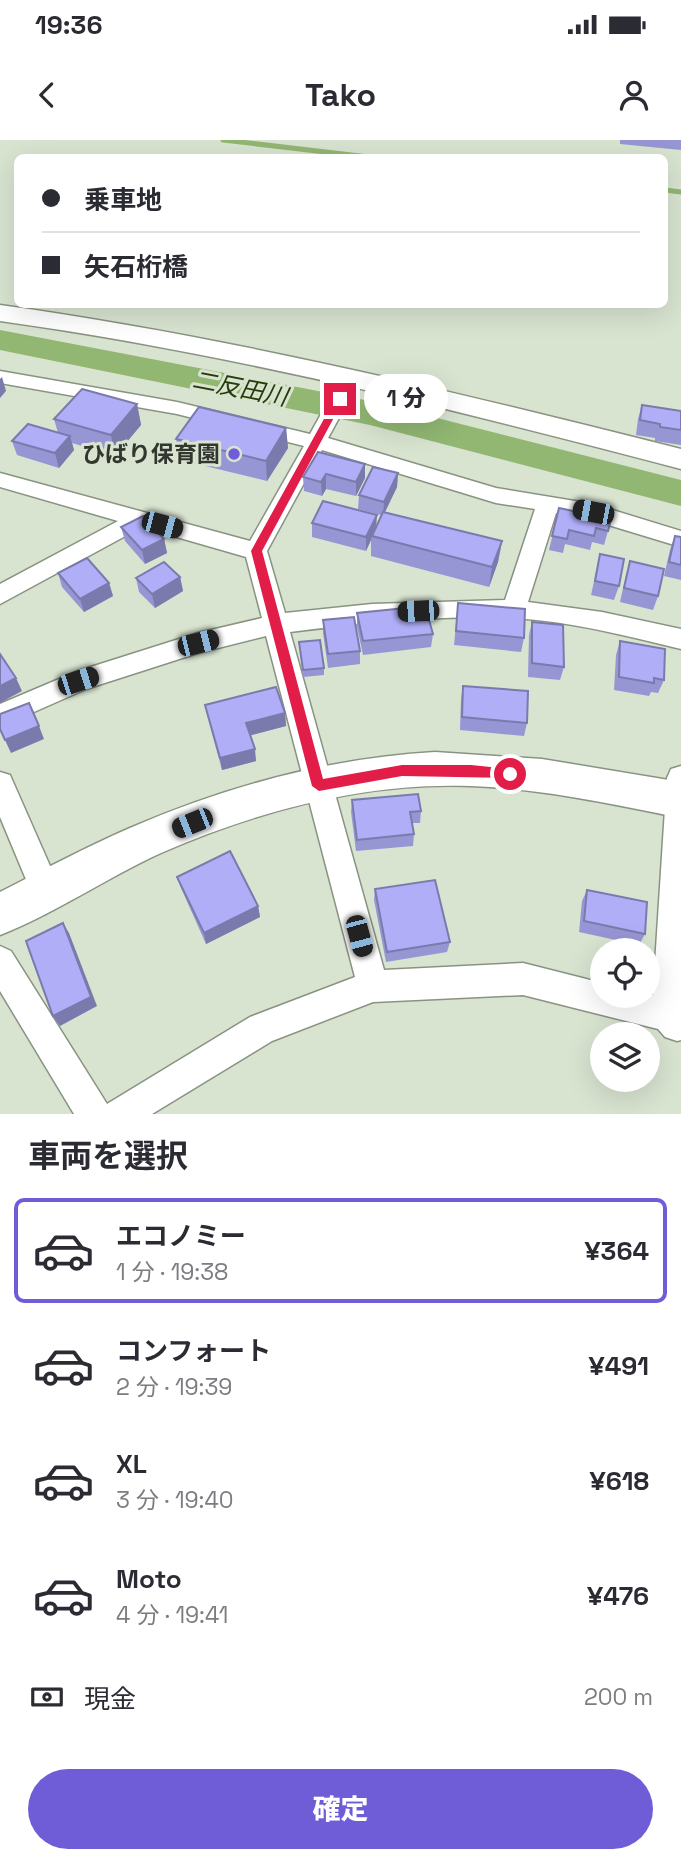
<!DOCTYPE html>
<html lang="ja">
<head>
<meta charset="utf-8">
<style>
  :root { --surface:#fff; --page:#f7f7f7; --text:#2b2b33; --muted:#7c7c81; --line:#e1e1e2; --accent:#6e5dd7 }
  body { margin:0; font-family:"Space Grotesk","Noto Sans JP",sans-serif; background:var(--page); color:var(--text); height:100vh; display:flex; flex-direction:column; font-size:26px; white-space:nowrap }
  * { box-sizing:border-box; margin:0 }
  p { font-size:23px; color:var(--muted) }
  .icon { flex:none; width:38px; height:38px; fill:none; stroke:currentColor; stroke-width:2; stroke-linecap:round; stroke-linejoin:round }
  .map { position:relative; height:974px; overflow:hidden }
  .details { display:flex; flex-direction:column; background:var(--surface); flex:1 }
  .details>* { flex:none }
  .top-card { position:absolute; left:14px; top:14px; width:654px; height:154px; border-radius:10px; box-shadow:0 7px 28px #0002; display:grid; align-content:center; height:154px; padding:0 28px; background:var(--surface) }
  .controls { position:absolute; left:590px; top:798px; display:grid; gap:14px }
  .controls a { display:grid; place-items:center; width:70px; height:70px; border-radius:50%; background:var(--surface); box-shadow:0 7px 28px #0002; font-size:35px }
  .end { position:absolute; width:32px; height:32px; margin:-16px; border:9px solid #e11d48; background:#fff; box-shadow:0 0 0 4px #fff }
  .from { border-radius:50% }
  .bubble { position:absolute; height:49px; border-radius:24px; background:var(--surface); box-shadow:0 7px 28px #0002; font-size:23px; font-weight:800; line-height:49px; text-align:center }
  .car { position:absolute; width:21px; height:42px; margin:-21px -10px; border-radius:9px; box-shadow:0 0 5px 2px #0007; background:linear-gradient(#222 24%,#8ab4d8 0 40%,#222 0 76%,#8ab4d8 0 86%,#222 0) }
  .top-card b { display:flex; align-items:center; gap:24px; height:66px; font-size:26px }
  .top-card b+b { border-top:2px solid var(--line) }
  .top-card i { width:18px; height:18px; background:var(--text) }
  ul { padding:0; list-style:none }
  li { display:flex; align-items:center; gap:21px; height:105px; margin:0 14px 10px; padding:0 14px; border:4px solid transparent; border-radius:10px }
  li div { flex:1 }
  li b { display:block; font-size:26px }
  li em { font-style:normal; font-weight:800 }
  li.on { border-color:var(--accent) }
  li>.icon { width:63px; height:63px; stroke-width:1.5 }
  h2 { padding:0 28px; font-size:32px; line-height:84px }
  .pay { display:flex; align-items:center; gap:18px; height:77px; padding:0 28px; font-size:26px }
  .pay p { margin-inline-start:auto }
  .cta { display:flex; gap:14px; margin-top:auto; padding:14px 28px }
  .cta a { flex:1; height:80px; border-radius:42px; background:var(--accent); color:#fff; font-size:28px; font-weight:800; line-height:80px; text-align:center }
  .status { display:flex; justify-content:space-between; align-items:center; height:49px; padding:0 35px; background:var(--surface); direction:ltr }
  .status svg { height:19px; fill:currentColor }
  header { display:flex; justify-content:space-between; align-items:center; height:91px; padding:0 28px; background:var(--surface); font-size:32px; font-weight:800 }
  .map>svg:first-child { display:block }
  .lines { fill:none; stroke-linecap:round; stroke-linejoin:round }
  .stream { stroke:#91b772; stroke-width:5 }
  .river { fill:#91b772; fill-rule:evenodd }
  .street-casing { stroke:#899382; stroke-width:3 }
  .secondary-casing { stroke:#899382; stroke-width:3 }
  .street { fill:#fff; fill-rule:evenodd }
  .secondary { fill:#fff; fill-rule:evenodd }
  .wall { fill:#9796d4 }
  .shaded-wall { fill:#7b7aad }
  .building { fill:#b0aef7; stroke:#7b7aad; stroke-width:2 }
  .route { fill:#e11d48 }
  .poi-dot { fill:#6e5dd7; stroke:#d8e3d0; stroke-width:2.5 }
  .labels { text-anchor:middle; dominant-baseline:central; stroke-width:6; stroke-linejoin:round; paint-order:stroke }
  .poi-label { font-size:23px; font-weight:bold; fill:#32362f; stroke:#d8e3d0; text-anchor:end }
  .water-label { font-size:24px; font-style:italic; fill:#243c0a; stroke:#d8e3d0 }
</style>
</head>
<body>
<div class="status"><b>19:36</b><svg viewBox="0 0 49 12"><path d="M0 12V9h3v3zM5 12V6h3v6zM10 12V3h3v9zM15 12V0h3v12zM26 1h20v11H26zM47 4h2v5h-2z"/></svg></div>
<header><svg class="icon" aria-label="back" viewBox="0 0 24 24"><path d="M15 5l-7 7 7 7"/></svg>Tako<svg class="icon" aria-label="person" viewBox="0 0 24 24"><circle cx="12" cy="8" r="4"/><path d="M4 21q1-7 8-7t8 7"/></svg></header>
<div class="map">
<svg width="681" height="974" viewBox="0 0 681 974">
  <rect width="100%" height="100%" fill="#d8e3d0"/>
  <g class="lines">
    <g class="stream">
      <polyline points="223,0 377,18"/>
      <polyline points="665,50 681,52"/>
    </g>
    <polygon class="river" points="0,190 370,261 681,340 681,366 370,285 0,210"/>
    <g class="street-casing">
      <g id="street">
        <path d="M0,231L177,262L310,294L341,238L344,234H358L361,238L328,298L496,348L593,364L681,391V407L592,380L556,373L528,462L602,472L681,489V509C626,496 570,481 513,478C439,475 363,483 290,492L384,830L523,823L602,843V856L653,855L667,638L671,629L681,626V900L677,901L665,897L658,889L523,855L373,862L272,901L152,974H74L0,851V806L11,811L107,964L250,877L355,837L266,496L198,513L86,549L0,587V564L78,531L198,493L262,478L246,417L142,387L0,464V444L118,381L0,347V333L250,401L304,306L177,274L0,243ZM322,310L496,363L535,369L505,460L372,464L285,473L267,411Z"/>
        <polygon points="0,632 10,635 61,751 57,761 46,765 35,761 0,677"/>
      </g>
    </g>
    <g class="secondary-casing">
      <g id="secondary">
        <path d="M0,165C231,197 455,252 681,309V329C456,270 231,213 0,181Z"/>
        <path d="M435,612L542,619L681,642V678C612,664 542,649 471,646C365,642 257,671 161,713C106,738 56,773 0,795V752C43,730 86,707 130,688C227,646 330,618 435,612Z"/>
      </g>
    </g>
    <use href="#street" class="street"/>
    <use href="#secondary" class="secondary"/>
  </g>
  <g class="wall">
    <polygon points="620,0 681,0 681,10 620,4"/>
    <polygon points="137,264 141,285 115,316 72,303 74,310 59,328 17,315 12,301 58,293 54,279"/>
    <polygon points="642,265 681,271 681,305 655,301 655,298 636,295 638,279"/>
    <polygon points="286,288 288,308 267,341 180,320 176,299"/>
    <polygon points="318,312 365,338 356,356 326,349 322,356 304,351 303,337"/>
    <polygon points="398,333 397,347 385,372 502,401 498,422 489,447 371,416 371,400 366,411 312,397 312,383 377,385 381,375 358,369 359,355"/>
    <polygon points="559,368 608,391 604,405 592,402 590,410 565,404 563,413 549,410"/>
    <polygon points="121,387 164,399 167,413 145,424 125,401"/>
    <polygon points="675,396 681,397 681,440 664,436 670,410"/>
    <polygon points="600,414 619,446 614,460 591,455"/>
    <polygon points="630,421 658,456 653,470 620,462 626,435"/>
    <polygon points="58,433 109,443 113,456 84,472 62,447"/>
    <polygon points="180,437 183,451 155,468 139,452 136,438"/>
    <polygon points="458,463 524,498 521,512 454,505"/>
    <polygon points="357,473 433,494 431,507 363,515 357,487"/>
    <polygon points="323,480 360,511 360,524 328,528 323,493"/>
    <polygon points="532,482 564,527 560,540 528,537 529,495"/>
    <polygon points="620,501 664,540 658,553 651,552 649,556 614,550 616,515"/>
    <polygon points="300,509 324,528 324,535 303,537"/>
    <polygon points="463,546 527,583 524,596 460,590 461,559"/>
    <polygon points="205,565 285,573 286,586 250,595 256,621 222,630 208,578"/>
    <polygon points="352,660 421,671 420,683 412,683 414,694 413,706 356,711 351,672"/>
    <polygon points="177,737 258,766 260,777 206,804 181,748"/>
    <polygon points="375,749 450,802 447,812 386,822 374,760"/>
    <polygon points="587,750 645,794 639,805 579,792 582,761"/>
  </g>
  <g class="shaded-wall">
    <polygon points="2,237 6,251 0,258 0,239"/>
    <polygon points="137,264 141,285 115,316 111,295"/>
    <polygon points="286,288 288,308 267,341 266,321"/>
    <polygon points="70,296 74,310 59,328 55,313"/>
    <polygon points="365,324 365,338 356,356 356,342"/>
    <polygon points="398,333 397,347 383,376 384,362"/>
    <polygon points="326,334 326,349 322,356 321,342"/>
    <polygon points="377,375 376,389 372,396 371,400 366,411 366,397"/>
    <polygon points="164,399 167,413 145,424 142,410"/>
    <polygon points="502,401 498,422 489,447 492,427"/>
    <polygon points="180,437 183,451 155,468 152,454"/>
    <polygon points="109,443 113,456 84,472 80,459"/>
    <polygon points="16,538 22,551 0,563 0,546"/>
    <polygon points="285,573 286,586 248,596 246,583"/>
    <polygon points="39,586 44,599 11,613 5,600"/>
    <polygon points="255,609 256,621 222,630 220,618"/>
    <polygon points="258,766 260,777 206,804 204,793"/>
    <polygon points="63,783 69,793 97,866 60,886 53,876"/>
  </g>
  <g class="building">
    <polygon points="82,249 137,264 111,295 54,279"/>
    <polygon points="642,265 681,271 681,290 660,287 660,284 640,280"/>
    <polygon points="199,267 286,288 266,321 176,299"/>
    <polygon points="28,284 70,296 55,313 12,301"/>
    <polygon points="318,312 365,324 356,342 326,334 321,342 303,337"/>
    <polygon points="373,327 398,333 384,362 359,355"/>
    <polygon points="323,361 377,375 366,397 312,383"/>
    <polygon points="559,368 611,379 608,391 596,388 594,396 569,390 567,399 552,396"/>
    <polygon points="383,372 502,401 492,427 372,396"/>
    <polygon points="143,376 164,399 142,410 121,387"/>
    <polygon points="675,396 681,397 681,425 669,422"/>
    <polygon points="600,414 624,419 619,446 595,441"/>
    <polygon points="87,418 109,443 80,459 58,433"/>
    <polygon points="630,421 664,429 658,456 624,448"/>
    <polygon points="164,422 180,437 152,454 136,438"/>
    <polygon points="458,463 525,469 524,498 456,491"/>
    <polygon points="425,466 433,494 363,501 357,473"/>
    <polygon points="354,477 360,511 328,514 323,480"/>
    <polygon points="532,482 563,485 564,527 532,523"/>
    <polygon points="320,500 324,528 303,530 299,502"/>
    <polygon points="620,501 665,509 664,540 654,538 654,543 619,537"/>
    <polygon points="0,514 16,538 0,546"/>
    <polygon points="463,546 528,551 527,583 462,577"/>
    <polygon points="276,547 285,573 246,583 255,609 220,618 205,565"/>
    <polygon points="29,563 39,586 5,600 0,589 0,574"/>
    <polygon points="418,654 421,671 410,672 414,694 357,700 352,660"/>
    <polygon points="230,711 258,766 204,793 177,737"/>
    <polygon points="435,740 450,802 387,812 375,749"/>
    <polygon points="587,750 647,762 645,794 584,781"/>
    <polygon points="63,783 91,857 53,876 26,801"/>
  </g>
  <polygon class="route" points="340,256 344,259 262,411 323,639 402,625 471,625 510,629 514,630 514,638 402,636 319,651 312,646 251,411 335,259"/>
  <circle class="poi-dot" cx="234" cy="314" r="7"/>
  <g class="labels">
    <g class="poi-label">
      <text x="220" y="314">ひばり保育園</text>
    </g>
    <g class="water-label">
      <text transform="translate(240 248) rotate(11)">二反田川</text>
    </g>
  </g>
</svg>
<div class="controls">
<a><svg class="icon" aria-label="locate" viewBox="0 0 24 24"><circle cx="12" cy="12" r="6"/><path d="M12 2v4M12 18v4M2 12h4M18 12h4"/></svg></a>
<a><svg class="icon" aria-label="layers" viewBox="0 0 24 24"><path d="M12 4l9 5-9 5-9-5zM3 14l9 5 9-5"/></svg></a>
</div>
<i class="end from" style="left:510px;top:634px"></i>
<i class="end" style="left:340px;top:259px"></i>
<div class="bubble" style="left:364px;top:234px;width:84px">1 分</div>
<i class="car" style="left:593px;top:372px;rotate:281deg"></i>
<i class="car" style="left:162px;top:385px;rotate:105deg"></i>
<i class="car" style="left:418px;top:471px;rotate:268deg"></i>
<i class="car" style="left:198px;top:503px;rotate:76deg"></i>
<i class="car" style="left:78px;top:541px;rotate:72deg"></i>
<i class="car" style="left:192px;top:683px;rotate:248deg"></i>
<i class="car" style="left:359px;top:796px;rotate:165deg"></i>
<div class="top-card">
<b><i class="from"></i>乗車地</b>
<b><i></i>矢石桁橋</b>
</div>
</div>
<section class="details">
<h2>車両を選択</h2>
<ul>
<li class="on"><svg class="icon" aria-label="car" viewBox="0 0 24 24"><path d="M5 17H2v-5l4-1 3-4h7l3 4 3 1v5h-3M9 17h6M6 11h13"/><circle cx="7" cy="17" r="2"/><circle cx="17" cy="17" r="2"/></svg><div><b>エコノミー</b><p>1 分 · 19:38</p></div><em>¥364</em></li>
<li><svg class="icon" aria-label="car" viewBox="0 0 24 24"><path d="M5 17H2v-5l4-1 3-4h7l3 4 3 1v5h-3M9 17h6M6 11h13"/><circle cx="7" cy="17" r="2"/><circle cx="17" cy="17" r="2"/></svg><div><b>コンフォート</b><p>2 分 · 19:39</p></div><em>¥491</em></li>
<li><svg class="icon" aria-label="car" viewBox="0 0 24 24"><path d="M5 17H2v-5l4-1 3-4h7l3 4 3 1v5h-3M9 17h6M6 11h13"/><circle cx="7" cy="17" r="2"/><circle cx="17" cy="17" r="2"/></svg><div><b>XL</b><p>3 分 · 19:40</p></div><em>¥618</em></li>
<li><svg class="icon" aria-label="car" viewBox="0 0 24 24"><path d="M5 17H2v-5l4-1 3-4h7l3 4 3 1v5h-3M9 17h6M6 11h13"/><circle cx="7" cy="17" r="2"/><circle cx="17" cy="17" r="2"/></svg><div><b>Moto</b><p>4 分 · 19:41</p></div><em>¥476</em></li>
</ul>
<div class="pay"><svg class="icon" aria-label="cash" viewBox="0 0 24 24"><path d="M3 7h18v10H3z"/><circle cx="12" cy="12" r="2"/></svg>現金<p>200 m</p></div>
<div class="cta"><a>確定</a></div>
</section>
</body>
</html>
